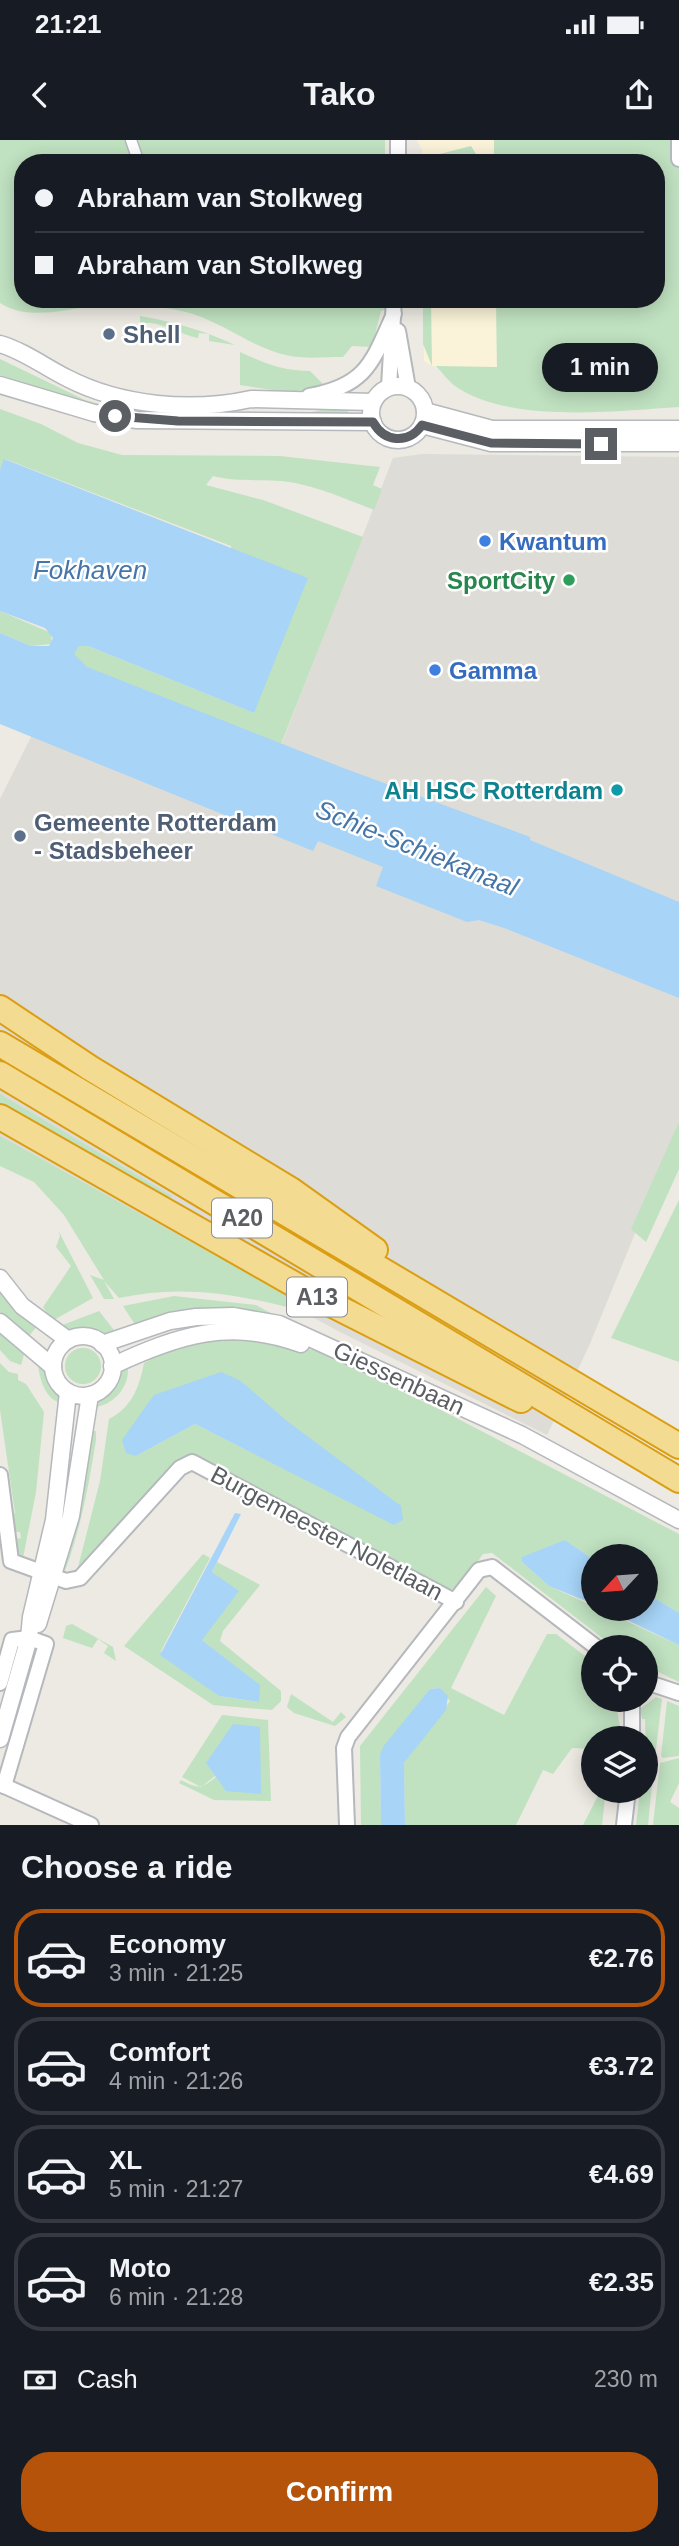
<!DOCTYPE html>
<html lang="en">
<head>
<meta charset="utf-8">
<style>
  :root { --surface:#171b24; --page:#20242c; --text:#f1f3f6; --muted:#9ea1a6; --line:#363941; --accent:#b45309 }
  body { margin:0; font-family:Helvetica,sans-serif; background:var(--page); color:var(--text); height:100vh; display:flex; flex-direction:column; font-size:26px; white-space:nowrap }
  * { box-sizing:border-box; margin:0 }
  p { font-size:23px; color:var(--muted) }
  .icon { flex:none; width:38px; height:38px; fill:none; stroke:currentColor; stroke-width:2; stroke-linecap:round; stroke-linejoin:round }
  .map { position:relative; height:1685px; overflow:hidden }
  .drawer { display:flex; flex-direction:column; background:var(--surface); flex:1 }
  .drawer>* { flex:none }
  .top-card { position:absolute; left:14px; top:14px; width:651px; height:154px; border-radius:28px; box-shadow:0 4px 18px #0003; display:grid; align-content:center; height:154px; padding:0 21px; background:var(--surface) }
  .needle { width:46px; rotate:244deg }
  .fabs { position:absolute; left:581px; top:1404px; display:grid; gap:14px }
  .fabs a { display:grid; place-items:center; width:77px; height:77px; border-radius:50%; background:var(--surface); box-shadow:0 4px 18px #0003; font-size:35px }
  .end { position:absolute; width:32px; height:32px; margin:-16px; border:9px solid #5b5e62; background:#fff; box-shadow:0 0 0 4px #fff }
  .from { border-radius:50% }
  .bubble { position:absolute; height:49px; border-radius:24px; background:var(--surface); box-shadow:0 4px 18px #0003; font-size:23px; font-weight:700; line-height:49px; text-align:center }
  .top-card b { display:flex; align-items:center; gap:24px; height:66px; font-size:26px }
  .top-card b+b { border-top:2px solid var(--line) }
  .top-card i { width:18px; height:18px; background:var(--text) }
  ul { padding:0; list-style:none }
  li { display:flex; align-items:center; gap:21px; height:98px; margin:0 14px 10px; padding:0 7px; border:4px solid var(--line); border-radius:28px }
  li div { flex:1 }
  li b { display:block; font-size:26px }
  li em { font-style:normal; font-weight:700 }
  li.on { border-color:var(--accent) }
  li>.icon { width:63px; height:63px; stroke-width:1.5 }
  h2 { padding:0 21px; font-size:32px; line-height:84px }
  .pay { display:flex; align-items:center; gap:18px; height:77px; padding:0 21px; font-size:26px }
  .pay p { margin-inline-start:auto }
  .action { display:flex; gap:14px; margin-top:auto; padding:14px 21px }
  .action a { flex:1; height:80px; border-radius:28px; background:var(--accent); color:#fff; font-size:28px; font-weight:700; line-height:80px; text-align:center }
  .status { display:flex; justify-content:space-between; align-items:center; height:49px; padding:0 35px; background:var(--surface); direction:ltr }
  .status svg { height:19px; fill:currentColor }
  header { display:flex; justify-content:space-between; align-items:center; height:91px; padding:0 21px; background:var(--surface); font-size:32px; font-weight:700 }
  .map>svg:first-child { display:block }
  .commercial { fill:#faf3d9 }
  .industrial { fill:#dedcd7 }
  .green { fill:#c0e2c1; fill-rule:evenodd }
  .water { fill:#a7d4f7 }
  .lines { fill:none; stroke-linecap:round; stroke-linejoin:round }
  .pedestrian-casing { stroke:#b5b8bc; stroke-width:13 }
  .minor-casing { stroke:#b5b8bc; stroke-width:18 }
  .tertiary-casing { stroke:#b5b8bc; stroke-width:19 }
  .motorway-casing { stroke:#db9e13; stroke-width:28 }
  .pedestrian { stroke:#fff; stroke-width:10 }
  .minor { stroke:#fff; stroke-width:14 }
  .tertiary { stroke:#fff; stroke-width:16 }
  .motorway { stroke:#f3db92; stroke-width:24 }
  .route { stroke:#5b5e62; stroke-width:9 }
  .service-dot { fill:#5c6f8a; stroke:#fff; stroke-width:2.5 }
  .shop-dot { fill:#3f7fe0; stroke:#fff; stroke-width:2.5 }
  .leisure-dot { fill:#2e9e5b; stroke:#fff; stroke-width:2.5 }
  .culture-dot { fill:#0f9aa8; stroke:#fff; stroke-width:2.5 }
  .labels { text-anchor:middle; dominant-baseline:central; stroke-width:5; stroke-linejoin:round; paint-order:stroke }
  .shield { fill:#fff; stroke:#8c8e91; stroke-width:2 }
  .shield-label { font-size:23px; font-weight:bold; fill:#5b5e62 }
  .service-label { font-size:24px; font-weight:bold; fill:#4e5e75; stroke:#fff; text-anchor:start }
  .shop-label { font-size:24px; font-weight:bold; fill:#366cbe; stroke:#fff; text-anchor:start }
  .leisure-label { font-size:24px; font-weight:bold; fill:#27864d; stroke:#fff; text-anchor:end }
  .culture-label { font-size:24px; font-weight:bold; fill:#0d838f; stroke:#fff; text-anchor:end }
  .street-label { font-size:24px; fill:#5b5e62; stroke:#fff }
  .water-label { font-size:26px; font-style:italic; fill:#4675a7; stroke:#fff }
</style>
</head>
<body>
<div class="status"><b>21:21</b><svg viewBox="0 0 49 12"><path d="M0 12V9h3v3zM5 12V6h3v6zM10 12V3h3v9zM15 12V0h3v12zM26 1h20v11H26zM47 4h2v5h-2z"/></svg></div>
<header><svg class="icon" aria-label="back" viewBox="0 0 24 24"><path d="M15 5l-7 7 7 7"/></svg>Tako<svg class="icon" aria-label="share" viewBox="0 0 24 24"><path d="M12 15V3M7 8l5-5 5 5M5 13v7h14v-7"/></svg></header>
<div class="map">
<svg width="679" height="1685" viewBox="0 0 679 1685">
  <rect width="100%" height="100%" fill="#eceae2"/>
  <g class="commercial">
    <polygon points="417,0 494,0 494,23 422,23 422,10"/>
    <polygon points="423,159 496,159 497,232 432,226 424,221"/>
  </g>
  <polygon class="industrial" points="422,314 679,317 679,986 589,1206 547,1295 338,1191 0,1007 0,659 33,593 252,680 393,318"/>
  <g class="green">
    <path d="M0,0H385V23H23V159H385V170L381,171L372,207L352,206L343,217C326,217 307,219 290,216C254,209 227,185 193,174C174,168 150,166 130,164C88,159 37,187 0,163Z"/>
    <path d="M494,0H679V267C616,271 509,284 455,246C448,241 442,232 436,226L497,227L496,159H656V23H494Z"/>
    <polygon points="471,6 481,22 430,21 428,17"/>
    <polygon points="423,159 431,159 432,226 423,204"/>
    <path d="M140,176C174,182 203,190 235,205L209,201V194L199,193L198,198C181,195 153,177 140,185Z"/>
    <path d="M240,212C264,223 283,231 310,231L327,248L286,252L240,245Z"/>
    <polygon points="0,219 85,260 128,272 299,275 329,268 348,267 348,278 159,278 83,264 0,235"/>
    <path d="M0,269L41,284L78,303L122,315L280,316L380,327L373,345L382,349L374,370C346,359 319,347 290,342C263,338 238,343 213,336L206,345L263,360L363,397L281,604L87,528L73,514L79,506H88L254,573L231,406L5,319L0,330Z"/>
    <polygon points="0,471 51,493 52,504 31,506 0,493"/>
    <polygon points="0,954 172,1056 166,1065 0,969"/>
    <polygon points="679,982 679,1029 646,1102 631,1089"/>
    <path d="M0,996L234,1126L349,1185C273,1162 199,1140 119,1158L104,1141L114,1159H104L90,1135L104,1140L64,1075L34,1042L0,1026Z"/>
    <polygon points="679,1060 679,1222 611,1198"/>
    <polygon points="58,1090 93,1158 52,1181 43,1167 71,1126 56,1107 60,1096"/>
    <polygon points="0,1147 38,1185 28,1197 0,1172"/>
    <polygon points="174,1156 256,1165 289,1183 136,1186 123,1166"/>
    <polygon points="99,1171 117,1194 67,1190 60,1186"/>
    <polygon points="0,1188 25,1211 21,1225 10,1221 0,1210"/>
    <path d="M206,1197L261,1198L317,1211L441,1270L679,1394V1473L646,1453V1416H593V1419L565,1400L522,1422L549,1446L679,1505V1542L646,1526V1507H614L492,1413L483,1414L461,1445L447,1451L191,1316L76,1435L100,1341L109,1279C132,1267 139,1248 144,1223L150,1220L148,1214ZM241,1241L394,1384L195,1284L136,1316Z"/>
    <circle cx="83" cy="1226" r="18"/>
    <polygon points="0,1223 9,1232 18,1234 18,1240 26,1244 44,1272 36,1352 23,1418 18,1413 15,1399 21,1398 20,1392 13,1392 11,1375 15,1373 0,1270"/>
    <path d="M38,1223L47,1231L62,1263C46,1261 39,1239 38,1223Z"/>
    <path d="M127,1224C132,1244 115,1264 96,1267C97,1264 122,1230 127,1224Z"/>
    <path d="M92,1291H96V1300C89,1344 81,1388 65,1431L62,1430Z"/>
    <polygon points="203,1414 210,1418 161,1511 219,1556 259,1562 259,1545 202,1500 224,1442 212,1432 217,1422 260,1445 223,1491 220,1501 281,1551 281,1561 272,1570 213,1565 124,1506"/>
    <polygon points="486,1447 496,1456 451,1548 504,1575 547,1494 556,1494 593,1522 593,1559 615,1559 622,1598 593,1598 593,1609 572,1608 553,1634 543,1630 516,1685 405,1685 404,1623 450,1561 440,1548 430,1549 380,1615 381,1685 361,1685 360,1606"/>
    <polygon points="72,1484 113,1507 116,1521 104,1513 108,1506 98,1499 92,1508 63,1498 66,1486"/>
    <polygon points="291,1554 333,1582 341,1572 346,1577 335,1586 294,1573 287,1567"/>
    <polygon points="656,1557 662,1559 655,1617 646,1616 645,1579 642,1579 640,1569"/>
    <polygon points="667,1561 679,1566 679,1616 663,1618 661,1616"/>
    <path d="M222,1575L268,1580L271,1661L214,1660L179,1643L181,1640C198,1649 201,1649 216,1637L226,1651L206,1623L215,1636L201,1647L182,1637Z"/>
    <polygon points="679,1618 679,1643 670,1662 679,1668 679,1685 653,1685 660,1623"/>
    <polygon points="646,1623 654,1624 648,1685 636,1685 640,1650 646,1650"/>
    <polygon points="601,1650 618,1650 617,1659 605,1658 602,1685 583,1685"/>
  </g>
  <g class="water">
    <polygon points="4,319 308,438 254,573 88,506 79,506 74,514 87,527 346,629 530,697 530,700 679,762 679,858 507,789 479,780 467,782 376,746 383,727 318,701 313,711 0,584 0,493 31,506 49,506 53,498 45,488 0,471 0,330"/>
    <polygon points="221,1232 241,1241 287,1281 401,1366 403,1380 394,1385 195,1284 136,1316 126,1313 122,1300 154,1255"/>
    <polygon points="235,1373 241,1374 212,1432 239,1451 202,1500 260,1545 259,1562 219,1556 160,1515"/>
    <polygon points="565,1400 593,1419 593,1464 549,1446 522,1422 522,1417"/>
    <polygon points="646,1453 679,1473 679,1505 602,1468 646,1468"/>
    <polygon points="440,1548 448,1556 446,1570 404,1623 405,1685 381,1685 380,1615 383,1607 430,1549"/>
    <polygon points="233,1584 260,1587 261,1654 226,1651 206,1623"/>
  </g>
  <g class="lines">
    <g class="pedestrian-casing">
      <polyline id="pedestrian" points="131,0 139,23"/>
    </g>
    <g class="minor-casing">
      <g id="minor">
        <polyline points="679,0 679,19"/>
        <polyline points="398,23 398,0"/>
        <polyline points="398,191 408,248"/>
        <polyline points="389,247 394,159"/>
        <path d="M309,256C366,246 372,223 394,174"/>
        <polyline points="0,1335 11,1421 66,1441 80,1438 180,1328 192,1322 456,1462"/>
        <polyline points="646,1542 679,1553"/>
        <polyline points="0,1543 12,1500 29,1498 46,1504 4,1646"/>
        <polyline points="632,1559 632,1598"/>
        <polyline points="0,1644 91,1685"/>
        <polyline points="347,1685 344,1608 348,1597 479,1430 492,1427 596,1507"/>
        <polyline points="624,1685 628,1650"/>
      </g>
    </g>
    <g class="tertiary-casing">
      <g id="tertiary">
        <path d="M0,204C24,211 45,227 67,238C121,266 192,272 251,259L373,262"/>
        <polyline points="0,245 94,273 137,280 373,282"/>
        <circle cx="398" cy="273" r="27"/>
        <polyline points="425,271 492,289 679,289"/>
        <polyline points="422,285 491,303 679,303"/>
        <polyline points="0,1138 22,1166 68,1200"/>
        <polyline points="0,1182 53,1227"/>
        <circle cx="83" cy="1226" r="30"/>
        <polyline points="102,1204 170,1181 196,1177 233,1176 279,1184 522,1295 679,1380"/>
        <path d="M112,1226C178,1195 230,1178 301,1204"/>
        <polyline points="38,1484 71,1376 90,1255"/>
        <polyline points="0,1599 29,1498 31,1477 54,1380 68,1252"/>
      </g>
    </g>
    <g class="motorway-casing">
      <g id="motorway">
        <polyline points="0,868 90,928 291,1050 375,1110"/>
        <polyline points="0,904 679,1306"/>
        <polyline points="0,934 679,1340"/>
        <polyline points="0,977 313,1155 521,1260"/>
      </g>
    </g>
    <use href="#pedestrian" class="pedestrian"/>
    <use href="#minor" class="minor"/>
    <use href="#tertiary" class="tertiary"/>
    <use href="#motorway" class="motorway"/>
  </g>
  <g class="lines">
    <path class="route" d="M115,276L178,281L373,282C384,302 408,305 422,285L491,303L601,304"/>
  </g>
  <g class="service-dot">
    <circle cx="109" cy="194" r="7"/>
    <circle cx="20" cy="696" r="7"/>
  </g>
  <g class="shop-dot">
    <circle cx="485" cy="401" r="7"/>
    <circle cx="435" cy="530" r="7"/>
  </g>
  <circle class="leisure-dot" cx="569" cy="440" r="7"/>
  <circle class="culture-dot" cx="617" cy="650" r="7"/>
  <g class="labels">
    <g class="shield">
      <rect x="212" y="1058.5" width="60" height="39" rx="5"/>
      <rect x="287" y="1137.5" width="60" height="39" rx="5"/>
    </g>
    <g class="shield-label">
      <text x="242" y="1078">A20</text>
      <text x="317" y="1157">A13</text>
    </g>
    <g class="service-label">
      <text x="123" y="194">Shell</text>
      <text x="34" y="682">Gemeente Rotterdam<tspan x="34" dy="28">- Stadsbeheer</tspan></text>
    </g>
    <g class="shop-label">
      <text x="499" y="401">Kwantum</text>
      <text x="449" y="530">Gamma</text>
    </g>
    <g class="leisure-label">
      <text x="555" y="440">SportCity</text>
    </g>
    <g class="culture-label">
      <text x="603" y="650">AH HSC Rotterdam</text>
    </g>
    <g class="street-label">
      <text transform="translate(399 1238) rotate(25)">Giessenbaan</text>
      <text transform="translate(327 1393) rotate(28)">Burgemeester Noletlaan</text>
    </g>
    <g class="water-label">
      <text x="90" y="430">Fokhaven</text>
      <text transform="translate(417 708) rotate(22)">Schie-Schiekanaal</text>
    </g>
  </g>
</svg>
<div class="fabs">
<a><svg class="needle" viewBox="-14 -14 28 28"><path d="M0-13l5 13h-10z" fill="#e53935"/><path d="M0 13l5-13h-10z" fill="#9ea1a6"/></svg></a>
<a><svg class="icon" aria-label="locate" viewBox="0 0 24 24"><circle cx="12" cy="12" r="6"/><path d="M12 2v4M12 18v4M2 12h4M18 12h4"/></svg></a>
<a><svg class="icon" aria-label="layers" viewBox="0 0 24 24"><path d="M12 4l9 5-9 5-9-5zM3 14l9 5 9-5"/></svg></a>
</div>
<i class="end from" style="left:115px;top:276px"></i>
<i class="end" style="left:601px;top:304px"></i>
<div class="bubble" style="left:542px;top:203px;width:116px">1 min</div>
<div class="top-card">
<b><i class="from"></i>Abraham van Stolkweg</b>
<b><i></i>Abraham van Stolkweg</b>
</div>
</div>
<section class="drawer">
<h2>Choose a ride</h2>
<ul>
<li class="on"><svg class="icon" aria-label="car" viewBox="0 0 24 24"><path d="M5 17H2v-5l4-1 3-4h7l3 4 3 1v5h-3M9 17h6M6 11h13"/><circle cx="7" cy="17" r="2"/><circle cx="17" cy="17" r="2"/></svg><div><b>Economy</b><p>3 min · 21:25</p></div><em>€2.76</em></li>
<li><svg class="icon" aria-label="car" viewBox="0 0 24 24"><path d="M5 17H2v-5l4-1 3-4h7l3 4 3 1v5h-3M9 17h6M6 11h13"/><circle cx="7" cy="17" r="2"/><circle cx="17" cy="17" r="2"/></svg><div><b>Comfort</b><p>4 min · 21:26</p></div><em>€3.72</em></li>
<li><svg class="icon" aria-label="car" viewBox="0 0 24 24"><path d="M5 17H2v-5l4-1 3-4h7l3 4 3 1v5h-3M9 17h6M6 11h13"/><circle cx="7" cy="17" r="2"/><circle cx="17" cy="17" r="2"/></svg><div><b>XL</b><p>5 min · 21:27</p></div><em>€4.69</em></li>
<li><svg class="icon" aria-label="car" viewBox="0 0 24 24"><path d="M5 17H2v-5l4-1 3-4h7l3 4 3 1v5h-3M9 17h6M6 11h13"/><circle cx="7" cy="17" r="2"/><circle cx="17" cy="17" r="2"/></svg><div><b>Moto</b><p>6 min · 21:28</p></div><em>€2.35</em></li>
</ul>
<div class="pay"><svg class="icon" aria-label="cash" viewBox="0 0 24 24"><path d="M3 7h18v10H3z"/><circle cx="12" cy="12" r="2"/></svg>Cash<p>230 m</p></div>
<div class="action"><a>Confirm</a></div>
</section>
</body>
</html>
